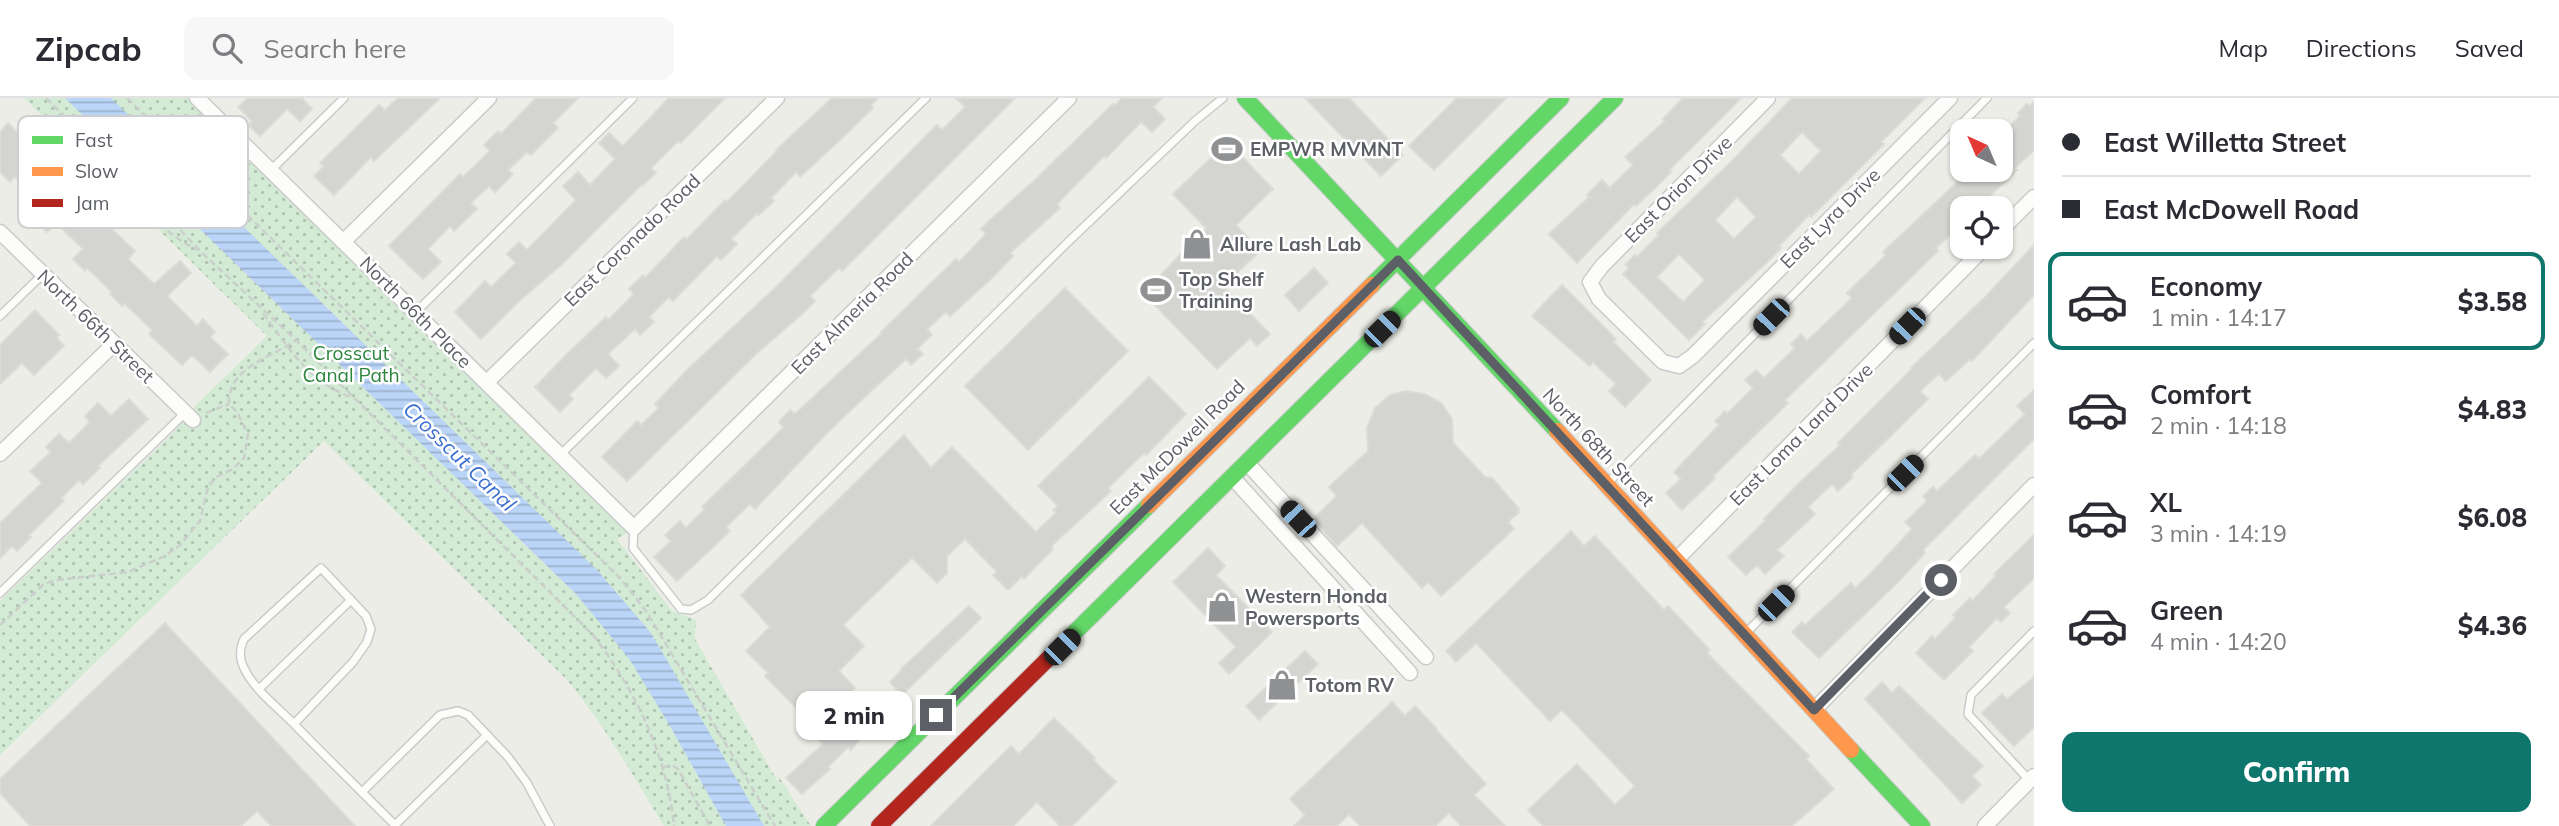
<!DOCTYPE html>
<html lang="en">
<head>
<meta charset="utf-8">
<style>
  :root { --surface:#fff; --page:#f7f7f7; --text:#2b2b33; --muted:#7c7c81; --line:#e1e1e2; --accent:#0f766e }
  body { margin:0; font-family:Mulish,sans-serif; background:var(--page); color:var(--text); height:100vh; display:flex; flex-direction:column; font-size:26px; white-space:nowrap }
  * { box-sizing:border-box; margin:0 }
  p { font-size:23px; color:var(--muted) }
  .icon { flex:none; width:38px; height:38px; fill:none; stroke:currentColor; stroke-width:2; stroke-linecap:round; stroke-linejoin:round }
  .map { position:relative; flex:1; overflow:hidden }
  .drawer { display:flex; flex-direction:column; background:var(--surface); width:525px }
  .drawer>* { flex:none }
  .top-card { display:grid; align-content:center; height:154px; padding:0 28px; background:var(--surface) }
  .needle { width:46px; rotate:316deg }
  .buttons { position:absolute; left:1950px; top:21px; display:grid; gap:14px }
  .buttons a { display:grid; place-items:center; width:63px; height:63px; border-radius:14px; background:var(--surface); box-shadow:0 2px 5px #0004; font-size:35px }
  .end { position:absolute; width:32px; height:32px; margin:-16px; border:9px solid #5c5f66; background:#fff; box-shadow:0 0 0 4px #fff }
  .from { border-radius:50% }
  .bubble { position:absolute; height:49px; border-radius:14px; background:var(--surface); box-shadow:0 2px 5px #0004; font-size:23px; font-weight:800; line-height:49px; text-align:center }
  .car { position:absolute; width:21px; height:42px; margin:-21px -10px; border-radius:9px; box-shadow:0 0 5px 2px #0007; background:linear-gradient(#222 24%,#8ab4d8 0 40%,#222 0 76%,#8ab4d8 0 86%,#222 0) }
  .top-card b { display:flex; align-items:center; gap:24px; height:66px; font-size:26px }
  .top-card b+b { border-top:2px solid var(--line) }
  .top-card i { width:18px; height:18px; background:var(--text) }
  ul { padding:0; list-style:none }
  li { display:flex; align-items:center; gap:21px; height:98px; margin:0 14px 10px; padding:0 14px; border:4px solid transparent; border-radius:14px }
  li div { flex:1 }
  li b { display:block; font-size:26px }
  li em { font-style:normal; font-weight:800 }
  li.active { border-color:var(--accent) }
  li>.icon { width:63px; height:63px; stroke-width:1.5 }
  .primary-button { display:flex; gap:14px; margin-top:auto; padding:14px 28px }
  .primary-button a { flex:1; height:80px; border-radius:14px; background:var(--accent); color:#fff; font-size:28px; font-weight:800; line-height:80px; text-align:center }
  header { display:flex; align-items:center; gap:42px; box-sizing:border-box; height:98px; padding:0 35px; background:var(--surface); border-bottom:2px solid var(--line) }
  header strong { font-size:33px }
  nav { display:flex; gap:38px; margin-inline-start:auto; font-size:24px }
  .search { width:490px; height:63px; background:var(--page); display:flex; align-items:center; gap:18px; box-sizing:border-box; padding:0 24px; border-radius:14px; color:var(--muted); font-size:26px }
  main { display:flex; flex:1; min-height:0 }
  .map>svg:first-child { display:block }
  .park { fill:url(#park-dots) }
  .water { fill:url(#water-rules) }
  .building { fill:#d4d4d1; stroke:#dcdbd6; stroke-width:2; fill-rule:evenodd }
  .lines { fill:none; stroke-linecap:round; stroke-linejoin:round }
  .lane-casing { stroke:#c9cbc9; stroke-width:10 }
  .street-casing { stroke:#c9cbc9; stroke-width:17 }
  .fast-casing { stroke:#cacbca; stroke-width:18 }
  .slow-casing { stroke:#cacbca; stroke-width:18 }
  .jam-casing { stroke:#cacbca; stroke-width:18 }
  .path { stroke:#cacfcc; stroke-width:2.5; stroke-dasharray:7 3.5; stroke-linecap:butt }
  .lane { stroke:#fcfcfb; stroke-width:7 }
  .street { stroke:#fcfcfb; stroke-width:14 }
  .fast { stroke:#63d668; stroke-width:16 }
  .slow { stroke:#ff974d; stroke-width:16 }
  .jam { stroke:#b3261e; stroke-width:16 }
  .route { stroke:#5c5f66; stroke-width:9 }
  .labels { text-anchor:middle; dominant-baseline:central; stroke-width:5; stroke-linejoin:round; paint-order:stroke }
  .poi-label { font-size:19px; font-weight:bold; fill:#5c5f66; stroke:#fff; text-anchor:start }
  .street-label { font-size:19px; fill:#5c5f66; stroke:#fff }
  .park-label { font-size:19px; fill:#2b853c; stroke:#fff }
  .water-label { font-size:21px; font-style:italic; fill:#3a6ed0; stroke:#fff }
  .key { fill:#fff; stroke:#cecfd1; stroke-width:2 }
  .key-label { font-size:19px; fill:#5c5f66 }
</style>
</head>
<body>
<header>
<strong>Zipcab</strong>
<div class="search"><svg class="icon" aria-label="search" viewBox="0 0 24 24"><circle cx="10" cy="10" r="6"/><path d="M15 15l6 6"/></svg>Search here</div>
<nav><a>Map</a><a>Directions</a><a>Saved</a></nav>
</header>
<main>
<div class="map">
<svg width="2034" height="728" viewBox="0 0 2034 728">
  <defs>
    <pattern id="park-dots" width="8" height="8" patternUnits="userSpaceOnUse" patternTransform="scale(1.75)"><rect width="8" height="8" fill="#d3ebd4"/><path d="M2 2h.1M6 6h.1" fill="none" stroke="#aec2b0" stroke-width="1.8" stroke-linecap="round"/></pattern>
    <pattern id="water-rules" width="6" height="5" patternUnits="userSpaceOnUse" patternTransform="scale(1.75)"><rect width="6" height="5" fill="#bbd5f8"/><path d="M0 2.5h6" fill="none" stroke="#9bb0cd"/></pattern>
  </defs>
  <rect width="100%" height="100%" fill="#edede7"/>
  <path class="park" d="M24,0H197L634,430L617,441L672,513L696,522L695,541L781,689L777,676L811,728H664C633,678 604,626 566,581L324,343L0,657V503L171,337L198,305L267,238Z"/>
  <polygon class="water" points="65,0 111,0 597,472 651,535 764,728 726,728 670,628 630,562 576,496"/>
  <g class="building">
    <polygon points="248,0 302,0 312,11 300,23 287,11 260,38 248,27 252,23 238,9"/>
    <polygon points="398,0 440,0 374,63 371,59 334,97 314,78 324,68 320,65 379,7 385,12"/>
    <polygon points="536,0 578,0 553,25 558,30 531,57 527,54 508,72 513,76 495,94 489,88 471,105 477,111 454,133 450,128 428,151 441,164 423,181 389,148 460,76 463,79 490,53 484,47 498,33 501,36"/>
    <polygon points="669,0 725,0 680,45 678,43 651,70 656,75 642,88 641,87 561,167 518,204 481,241 455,214 485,183 491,189 516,165 507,156 519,144 527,152 576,102 563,88 578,74 590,87 615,61 599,45 609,35 623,48"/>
    <polygon points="832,0 878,0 871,7 873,10 842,40 800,79 796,74 771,100 774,103 759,117 757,115 731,141 737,146 721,162 717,158 673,203 669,199 649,219 654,224 640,237 635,231 608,256 619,268 606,280 596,270 569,297 573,301 560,314 535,289 569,254 606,219 608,222 634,196 629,191 643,177 645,180 684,139 687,141 725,102 727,104 777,53 776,52"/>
    <polygon points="956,0 1015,0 842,173 839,170 810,198 815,203 801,217 756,256 627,383 602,359 637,323 641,327 659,310 655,306 688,271 775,190 937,27 942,32 965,9"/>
    <polygon points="1122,0 1162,0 1153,9 1165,21 1152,34 1141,24 1106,60 1104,58 1057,106 1060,110 1010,155 1013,158 991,181 950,218 946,214 927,231 932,237 917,251 923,256 911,267 906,261 870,294 828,334 755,411 750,406 726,429 730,433 677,483 654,459 671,443 665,437 680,423 686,430 704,412 702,409 784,329 779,324 790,312 795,316 882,235 881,234 925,191 956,161 959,164 986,136 981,131 990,122 1035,82 1113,6 1115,7"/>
    <polygon points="1305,0 1349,0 1403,57 1381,78"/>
    <polygon points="1457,0 1506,0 1434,72 1409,48"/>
    <polygon points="1683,0 1741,0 1669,72 1671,74 1656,89 1636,108 1634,106 1577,165 1549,136 1589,99 1587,97 1602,82 1610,90 1633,67 1625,59 1665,23 1663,21"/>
    <path d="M1792,0H1925L1881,44L1884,46L1811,119L1809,117L1779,148L1781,150L1766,165L1702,224L1705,226L1689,242L1623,176L1629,170L1625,167L1635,157L1637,159L1659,137L1657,135L1732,63ZM1802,34L1821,53L1799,76L1780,57ZM1737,99L1756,119L1734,141L1715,122ZM1679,156L1705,182L1683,204L1657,179Z"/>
    <polygon points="2034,4 2034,52 2013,72 2017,72 1977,110 1962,110 1962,126 1936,150 1938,153 1826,262 1785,302 1788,305 1713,378 1715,380 1682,412 1666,395 1681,381 1674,374 1719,327 1715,323 1725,313 1727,316 1753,290 1745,282 1756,272 1764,280 1795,250 1791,246 1801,236 1807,243 1852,200 1847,195 1886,157 1883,154 1970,72 2000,72 2000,37 2020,18 2018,15 2027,6 2030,8"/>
    <polygon points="8,25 70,88 65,93 90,118 94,114 135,153 128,161 154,186 180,163 191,175 167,198 197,228 203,221 215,234 210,239 228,256 210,274 192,257 182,267 149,236 152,232 124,205 122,208 110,196 112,194 87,170 85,173 73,161 83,151 56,125 47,134 35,121 46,110 15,79 10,84 0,74 0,34"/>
    <polygon points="1228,44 1273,91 1236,127 1260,153 1223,188 1270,236 1257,248 1250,240 1217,271 1143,195 1206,130 1173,96"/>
    <polygon points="2034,147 2034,197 1972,263 1970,261 1946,283 1939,276 1920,293 1928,301 1851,377 1853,379 1838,393 1832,386 1808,409 1815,416 1777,452 1784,458 1765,476 1757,467 1746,477 1728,459 1766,422 1764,421 1799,385 1840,347 1838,345 1912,271 1911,270 1986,198"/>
    <polygon points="1314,170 1328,185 1299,213 1285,197"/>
    <polygon points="1562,187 1616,241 1613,244 1651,282 1625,309 1609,293 1616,286 1593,264 1590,268 1532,218"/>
    <polygon points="1065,190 1128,253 1028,352 965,288"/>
    <polygon points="35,212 59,237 56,239 64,248 34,277 22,265 0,286 0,247"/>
    <polygon points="1149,279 1186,316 1146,357 1144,355 1108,390 1111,393 1061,439 1051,449 1053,451 1024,481 1022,478 1008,492 993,477 997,474 965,441 947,458 947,475 937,485 912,460 843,527 864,548 839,573 855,590 851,594 862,606 859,609 870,620 867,623 871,627 851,652 848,649 828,669 830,671 802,696 786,680 823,646 808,630 812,626 765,578 768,575 746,553 770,529 741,497 904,337 931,370 952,349 1036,434 1056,415 1053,412 1058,408 1038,388"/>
    <polygon points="2034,292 2034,341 1923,452 1925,455 1897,485 1819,560 1792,534 1802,524 1805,527 1851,485 1855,490 1870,476 1912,431 1905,424 1927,403 1923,398 1933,389 1937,393 1975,357 1979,361 2025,316 2017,308"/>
    <polygon points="1405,293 1425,296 1441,305 1452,321 1453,345 1485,379 1492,380 1519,411 1517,412 1519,414 1508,424 1514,431 1441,498 1428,484 1422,490 1362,425 1337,448 1313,421 1337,398 1329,389 1368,353 1367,330 1375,310 1390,297"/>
    <polygon points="129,301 148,321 98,368 100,370 83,386 79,382 61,400 64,403 29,437 31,439 17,453 12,448 0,460 0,425 42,385 30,373 51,354 46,349 59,336 69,345 90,324 85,318 98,305 111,318"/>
    <polygon points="1571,433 1584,448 1595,438 1664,512 1668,508 1710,552 1707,555 1809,658 1806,661 1834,691 1792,728 1543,728 1528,712 1577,666 1615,707 1635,688 1562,612 1550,623 1476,545 1456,564 1446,553"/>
    <polygon points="2034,437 2034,480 2004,509 2010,515 2001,524 1997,520 1969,549 1973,553 1944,582 1916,555 1932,538 1935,541 1956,519 1953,517 1970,500 1972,503 1996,478 1994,476"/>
    <polygon points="1208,450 1225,468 1216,477 1272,534 1229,576 1219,565 1236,549 1173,484"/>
    <polygon points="969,508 981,520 902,597 890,584 902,572 901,571"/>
    <polygon points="165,525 355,728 271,728 257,713 241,728 30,728 0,695 0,681"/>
    <polygon points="1305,553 1318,566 1259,622 1246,608"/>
    <polygon points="2034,579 2034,629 2014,648 1982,615 2002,596 2007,601"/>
    <polygon points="1882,584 1892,595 1899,588 1983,668 1972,678 1981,687 1962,705 1865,601"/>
    <polygon points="1392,604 1405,618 1415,608 1437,631 1436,632 1486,686 1474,697 1505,728 1461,728 1449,715 1435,728 1360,728 1349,716 1337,728 1294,728 1305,717 1290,701"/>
    <polygon points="1054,620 1095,660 1093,662 1116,684 1072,728 1060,728 1037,704 1013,728 931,728 1011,648 1019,656"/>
  </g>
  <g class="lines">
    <g class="lane-casing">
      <g id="lane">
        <polyline points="271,72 344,0"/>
        <polyline points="416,214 633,0"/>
        <polyline points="0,218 43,176"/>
        <polyline points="560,357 926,0"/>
        <polyline points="1607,386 1987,0"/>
        <polyline points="634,430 633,450 681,511 691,512 708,502 1066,146 1195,23 1223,0"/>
        <polyline points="0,495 185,315"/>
        <polyline points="1747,534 2034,245"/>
        <polyline points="259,591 351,502"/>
        <path d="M294,626L353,564L367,544L371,531L366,518L321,470L244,541C239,552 239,561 245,572C255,592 276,608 292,624C326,659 361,693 396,728"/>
        <polyline points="2031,684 1968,616 1971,597 2034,533"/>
        <polyline points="362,694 440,617 458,613 468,617 508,659 527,685 550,728"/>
        <polyline points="395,727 487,637"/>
      </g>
    </g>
    <g class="street-casing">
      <g id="street">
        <polyline points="197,0 634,430 1069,0"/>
        <polyline points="1768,0 1602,168 1590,184 1599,201 1663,264 1679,268 1693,258 1950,0"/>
        <polyline points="2000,133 2034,99"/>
        <polyline points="0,134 193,322"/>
        <polyline points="344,143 489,0"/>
        <polyline points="487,284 777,0"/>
        <polyline points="0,356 114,246"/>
        <polyline points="1247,365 1426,559"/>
        <polyline points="1232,379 1410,575"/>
        <polyline points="1675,463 1985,149"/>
        <polyline points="1814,612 2034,387"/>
        <polyline points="1985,728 2034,678"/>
      </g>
    </g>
    <g class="fast-casing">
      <g id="fast">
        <polyline points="1245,0 1557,333"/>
        <polyline points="1372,187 1561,0"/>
        <polyline points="1070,539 1615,0"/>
        <polyline points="1851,652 1922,728"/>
        <polyline points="824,728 1149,407"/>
      </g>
    </g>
    <g class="slow-casing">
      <g id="slow">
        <polyline points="1557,333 1851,652"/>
        <polyline points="1149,407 1372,187"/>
      </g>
    </g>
    <g class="jam-casing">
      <polyline id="jam" points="879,728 1070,539"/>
    </g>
    <g class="path">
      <path d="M46,0L98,51L117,64L200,153L296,242L593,537C636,593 667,658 674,728"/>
      <polyline points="127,0 620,480 646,513 775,728"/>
      <path d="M100,53C124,93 155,130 197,152"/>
      <path d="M263,215C288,250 308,282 350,299"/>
      <polyline points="206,315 229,306"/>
      <path d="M0,527L44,486L56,482L128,474L165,458L180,447L200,423L208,389L216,379L233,371L244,360L248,336L237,314L229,306C228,268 272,260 296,242"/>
      <polyline points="663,669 672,667 678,671 710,728"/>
    </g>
    <use href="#lane" class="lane"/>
    <use href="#street" class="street"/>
    <use href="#fast" class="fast"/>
    <use href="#slow" class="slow"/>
    <use href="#jam" class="jam"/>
  </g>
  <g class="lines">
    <polyline class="route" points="936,617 1398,162 1814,612 1941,482"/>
  </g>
  <defs>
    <g id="stadium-bare" transform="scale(2.415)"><path d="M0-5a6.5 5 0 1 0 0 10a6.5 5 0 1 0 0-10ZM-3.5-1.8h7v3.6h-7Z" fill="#8f9193" stroke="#fff" stroke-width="2.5" paint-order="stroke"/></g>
    <g id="shop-bare" transform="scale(2.415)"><path d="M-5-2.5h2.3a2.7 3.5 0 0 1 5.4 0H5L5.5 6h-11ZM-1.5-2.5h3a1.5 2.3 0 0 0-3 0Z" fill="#8f9193" stroke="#fff" stroke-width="2.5" paint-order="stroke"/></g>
  </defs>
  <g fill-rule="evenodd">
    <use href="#stadium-bare" x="1227" y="51"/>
    <use href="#shop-bare" x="1197" y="146"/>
    <use href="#stadium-bare" x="1156" y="192"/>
    <use href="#shop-bare" x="1222" y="509"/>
    <use href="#shop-bare" x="1282" y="587"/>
  </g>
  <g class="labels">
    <g class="poi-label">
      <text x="1250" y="51">EMPWR MVMNT</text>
      <text x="1220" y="146">Allure Lash Lab</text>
      <text x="1179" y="181">Top Shelf<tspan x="1179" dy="22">Training</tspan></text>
      <text x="1245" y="498">Western Honda<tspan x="1245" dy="22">Powersports</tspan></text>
      <text x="1305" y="587">Totom RV</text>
    </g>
    <g class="street-label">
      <text transform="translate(1678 91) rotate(-45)">East Orion Drive</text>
      <text transform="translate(1830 120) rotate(-45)">East Lyra Drive</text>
      <text transform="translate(632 142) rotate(-44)">East Coronado Road</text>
      <text transform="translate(416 214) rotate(45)">North 66th Place</text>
      <text transform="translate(852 215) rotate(-45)">East Almeria Road</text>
      <text transform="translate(96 228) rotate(44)">North 66th Street</text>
      <text transform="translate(1801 336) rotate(-45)">East Loma Land Drive</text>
      <text transform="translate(1177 349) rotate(-45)">East McDowell Road</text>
      <text transform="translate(1599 349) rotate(47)">North 68th Street</text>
    </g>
    <g class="park-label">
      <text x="351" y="255">Crosscut<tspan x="351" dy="22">Canal Path</tspan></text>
    </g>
    <g class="water-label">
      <text transform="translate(460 358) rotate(44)">Crosscut Canal</text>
    </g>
  </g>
  <rect x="18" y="18" width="230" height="112" rx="10" class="key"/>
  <rect x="32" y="38" width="31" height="8" fill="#63d668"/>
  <rect x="32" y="69" width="31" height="9" fill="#ff974d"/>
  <rect x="32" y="101" width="31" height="8" fill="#b3261e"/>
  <g class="key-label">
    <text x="75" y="49">Fast</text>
    <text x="75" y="80">Slow</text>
    <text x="75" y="112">Jam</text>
  </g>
</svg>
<div class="buttons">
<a><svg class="needle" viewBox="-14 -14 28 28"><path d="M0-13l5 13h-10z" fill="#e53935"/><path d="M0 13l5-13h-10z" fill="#7c7c81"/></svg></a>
<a><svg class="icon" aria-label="locate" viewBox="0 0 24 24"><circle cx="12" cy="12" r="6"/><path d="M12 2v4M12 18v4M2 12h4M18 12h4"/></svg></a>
</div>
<i class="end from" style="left:1941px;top:482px"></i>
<i class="end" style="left:936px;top:617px"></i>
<div class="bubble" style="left:796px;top:593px;width:116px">2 min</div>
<i class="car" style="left:1771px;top:219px;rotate:224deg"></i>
<i class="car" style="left:1907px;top:228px;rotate:224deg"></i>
<i class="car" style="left:1382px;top:231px;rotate:45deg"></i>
<i class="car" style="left:1905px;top:375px;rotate:45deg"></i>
<i class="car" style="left:1298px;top:421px;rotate:317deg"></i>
<i class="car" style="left:1776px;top:505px;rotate:45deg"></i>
<i class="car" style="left:1062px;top:549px;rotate:45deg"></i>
</div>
<section class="drawer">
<div class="top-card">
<b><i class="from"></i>East Willetta Street</b>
<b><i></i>East McDowell Road</b>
</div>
<ul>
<li class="active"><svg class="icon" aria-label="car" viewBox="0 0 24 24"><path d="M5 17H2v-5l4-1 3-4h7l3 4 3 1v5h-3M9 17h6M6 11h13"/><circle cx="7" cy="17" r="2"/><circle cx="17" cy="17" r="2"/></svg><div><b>Economy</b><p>1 min · 14:17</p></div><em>$3.58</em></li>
<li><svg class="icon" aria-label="car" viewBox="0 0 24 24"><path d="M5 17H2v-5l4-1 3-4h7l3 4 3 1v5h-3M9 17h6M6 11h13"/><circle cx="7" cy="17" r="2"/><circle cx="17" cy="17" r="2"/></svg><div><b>Comfort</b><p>2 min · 14:18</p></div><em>$4.83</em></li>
<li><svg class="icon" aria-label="car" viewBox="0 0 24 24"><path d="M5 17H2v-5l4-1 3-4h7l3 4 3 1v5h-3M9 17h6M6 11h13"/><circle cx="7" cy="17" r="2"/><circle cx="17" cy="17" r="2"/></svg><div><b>XL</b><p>3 min · 14:19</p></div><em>$6.08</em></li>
<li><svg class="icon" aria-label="car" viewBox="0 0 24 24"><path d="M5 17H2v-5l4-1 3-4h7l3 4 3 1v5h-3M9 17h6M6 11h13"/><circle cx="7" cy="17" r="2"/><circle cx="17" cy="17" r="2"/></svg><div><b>Green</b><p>4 min · 14:20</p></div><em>$4.36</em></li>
</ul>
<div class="primary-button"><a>Confirm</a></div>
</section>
</main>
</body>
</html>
